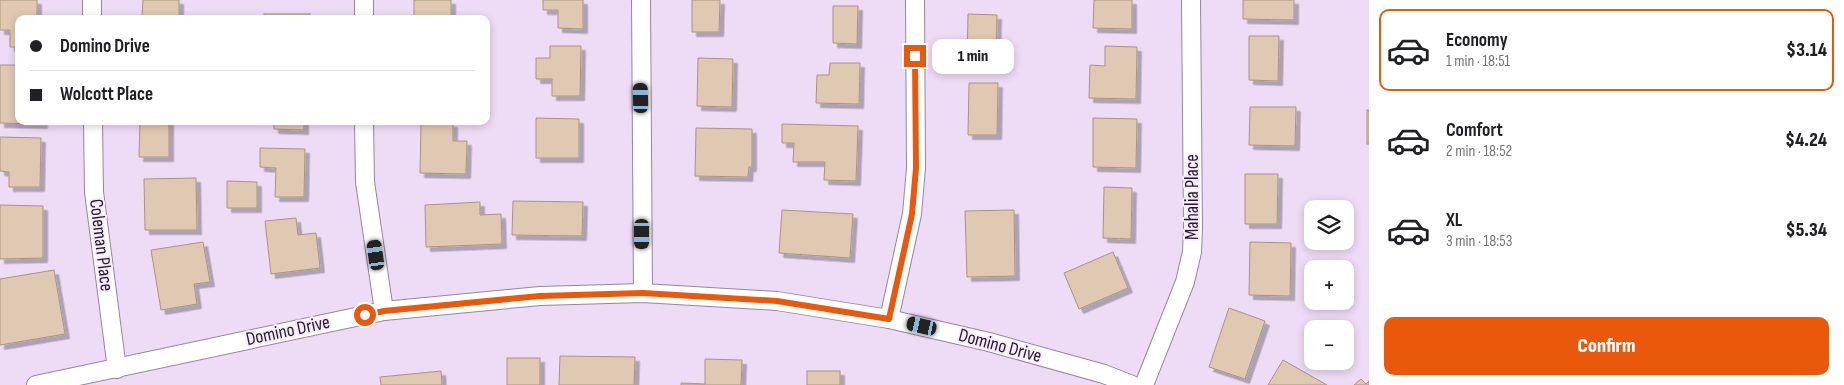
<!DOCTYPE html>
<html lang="en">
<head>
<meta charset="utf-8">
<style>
  :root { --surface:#fff; --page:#f2f2f2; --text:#202124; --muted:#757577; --line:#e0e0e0; --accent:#ea580c }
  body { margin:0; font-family:"Sofia Sans Condensed",sans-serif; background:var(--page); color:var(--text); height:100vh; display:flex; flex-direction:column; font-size:19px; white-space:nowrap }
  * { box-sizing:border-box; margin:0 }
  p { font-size:16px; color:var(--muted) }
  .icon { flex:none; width:28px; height:28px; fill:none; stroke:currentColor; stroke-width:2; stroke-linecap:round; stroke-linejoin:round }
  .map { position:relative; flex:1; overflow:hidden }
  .side { display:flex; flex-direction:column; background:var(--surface); width:475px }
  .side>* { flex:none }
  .guide { position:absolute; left:15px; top:15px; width:475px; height:110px; border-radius:10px; box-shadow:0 2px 8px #0003; display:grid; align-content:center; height:110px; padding:0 15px; background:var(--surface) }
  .tools { position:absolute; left:1304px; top:200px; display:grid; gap:10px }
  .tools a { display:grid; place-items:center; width:50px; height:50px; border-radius:10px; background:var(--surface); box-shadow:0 2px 8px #0003; font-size:25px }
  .end { position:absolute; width:22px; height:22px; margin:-11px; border:6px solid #ea580c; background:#fff; box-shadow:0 0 0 2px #fff }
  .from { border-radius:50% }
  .bubble { position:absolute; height:35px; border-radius:10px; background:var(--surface); box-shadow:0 2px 8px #0003; font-size:16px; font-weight:800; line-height:35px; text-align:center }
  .car { position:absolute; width:15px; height:30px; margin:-15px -8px; border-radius:6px; box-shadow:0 0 4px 1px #0007; background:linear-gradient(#222 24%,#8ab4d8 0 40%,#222 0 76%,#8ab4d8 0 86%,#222 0) }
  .guide b { display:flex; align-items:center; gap:18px; height:48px; font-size:19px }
  .guide b+b { border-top:1px solid var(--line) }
  .guide i { width:12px; height:12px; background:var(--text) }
  ul { padding:9px 0 0; list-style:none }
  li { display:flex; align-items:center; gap:15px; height:82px; margin:0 10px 8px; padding:0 5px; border:2px solid transparent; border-radius:10px }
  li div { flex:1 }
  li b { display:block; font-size:19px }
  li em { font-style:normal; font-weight:800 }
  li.on { border-color:var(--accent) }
  li>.icon { width:45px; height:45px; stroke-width:1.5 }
  .cta { display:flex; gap:10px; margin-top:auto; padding:10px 15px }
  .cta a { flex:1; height:58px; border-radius:10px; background:var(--accent); color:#fff; font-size:20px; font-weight:800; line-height:58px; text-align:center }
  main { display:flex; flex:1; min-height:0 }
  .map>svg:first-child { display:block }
  .building { fill:#e0c9b3; stroke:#a9947e; filter:url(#shadow) }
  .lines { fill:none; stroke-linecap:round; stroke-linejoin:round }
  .street-casing { stroke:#96869d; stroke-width:20 }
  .street { stroke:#fff; stroke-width:18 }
  .route { stroke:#ea580c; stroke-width:6 }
  .labels { text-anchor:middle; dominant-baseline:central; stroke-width:4; stroke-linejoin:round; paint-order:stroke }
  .street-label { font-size:19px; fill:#231c26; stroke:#f9eaff }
</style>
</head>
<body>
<main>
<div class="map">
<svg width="1369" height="385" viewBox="0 0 1369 385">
  <defs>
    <filter id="shadow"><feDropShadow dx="4.5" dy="4.5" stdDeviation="0" flood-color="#0004"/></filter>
  </defs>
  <rect width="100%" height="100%" fill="#eedbf5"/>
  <g class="building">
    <polygon points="0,0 37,0 37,19 19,19 19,47 10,47 10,30 0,30"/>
    <polygon points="143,0 179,0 179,17 142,16"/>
    <rect x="414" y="0" width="37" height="19"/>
    <polygon points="543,0 583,0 583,29 558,28 558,10 543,10"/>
    <polygon points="692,0 720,0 719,32 692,32"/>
    <polygon points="1094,0 1132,0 1132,29 1093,28"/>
    <polygon points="1243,0 1294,0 1294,20 1243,19"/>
    <polygon points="833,6 858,6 857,44 833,43"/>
    <rect x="264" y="14" width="46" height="5"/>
    <polygon points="968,14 997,15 996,65 967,64"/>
    <polygon points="1249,36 1279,36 1278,81 1249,80"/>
    <polygon points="550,46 581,46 580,96 552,96 552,79 536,79 536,58 550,58"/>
    <polygon points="1105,46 1137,47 1136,99 1089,98 1090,65 1105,66"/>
    <polygon points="698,58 733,59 732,107 697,106"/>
    <polygon points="830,63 860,63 859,104 816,103 817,75 829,75"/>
    <polygon points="0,65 19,65 19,121 43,121 43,124 0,123"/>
    <polygon points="969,83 998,83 997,135 968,135"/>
    <polygon points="1250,107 1296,107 1295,146 1249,145"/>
    <rect x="1367" y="110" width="2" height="34"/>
    <polygon points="536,118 579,119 579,158 536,158"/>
    <polygon points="1093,118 1137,119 1136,168 1093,167"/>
    <polygon points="140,121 169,121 169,157 139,157"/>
    <polygon points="274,121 304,121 304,130 274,129"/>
    <polygon points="421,123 453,123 453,141 467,141 466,174 420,173"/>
    <polygon points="782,124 858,126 856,181 824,180 825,162 793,162 794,143 782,143"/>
    <polygon points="696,128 752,129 752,167 749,167 748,177 695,176"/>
    <polygon points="0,137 41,138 40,187 9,187 9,172 0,171"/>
    <polygon points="260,148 305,149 304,197 275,197 276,168 260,167"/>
    <polygon points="1245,174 1278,174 1277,224 1245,224"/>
    <polygon points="196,178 197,230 145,230 144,179"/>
    <polygon points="227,181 257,182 257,208 227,208"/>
    <polygon points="1104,187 1132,188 1131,239 1103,238"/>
    <polygon points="513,201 583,202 582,236 512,235"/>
    <polygon points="480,202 480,215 501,214 502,244 426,247 425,205"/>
    <polygon points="0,205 43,206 43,258 0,259"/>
    <polygon points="782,210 853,214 850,258 779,253"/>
    <polygon points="1014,210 1015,276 967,277 965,211"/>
    <polygon points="296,218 298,235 316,233 320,268 271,274 265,221"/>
    <polygon points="203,242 210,282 194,284 197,304 161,310 151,250"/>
    <polygon points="1250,242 1291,243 1290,296 1249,295"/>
    <polygon points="1113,252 1128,288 1079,309 1064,273"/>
    <polygon points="54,270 65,334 0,345 0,279"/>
    <polygon points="1229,308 1265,321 1245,379 1209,367"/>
    <polygon points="560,356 635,357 634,385 559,385"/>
    <rect x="507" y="358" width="33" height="27"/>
    <polygon points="705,359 742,360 741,385 681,385 681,383 705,384"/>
    <polygon points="1283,360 1327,385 1268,385"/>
    <polygon points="441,371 442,385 381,385 380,377"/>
    <rect x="807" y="371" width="33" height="14"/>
    <polygon points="1361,379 1366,384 1369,381 1369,385 1354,385"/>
  </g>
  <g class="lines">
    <g class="street-casing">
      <g id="street">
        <polyline points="92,0 92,19"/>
        <polyline points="364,0 364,19"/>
        <polyline points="641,0 643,293"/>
        <polyline points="93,121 94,192 117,369"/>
        <polyline points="364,121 365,182 384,311"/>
        <polyline points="889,319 912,214 916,168 915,0"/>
        <polyline points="36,385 384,311 540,296 643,293 777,301 889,319 989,342 1104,374 1132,385"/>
        <polyline points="1144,385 1185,282 1192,252 1193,228 1191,0"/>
      </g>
    </g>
    <use href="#street" class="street"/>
  </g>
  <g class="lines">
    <polyline class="route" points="365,315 384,311 540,296 643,293 777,301 889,319 912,214 916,168 915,56"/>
  </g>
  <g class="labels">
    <g class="street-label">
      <text transform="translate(1192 197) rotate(-90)">Mahalia Place</text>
      <text transform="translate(101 245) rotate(83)">Coleman Place</text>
      <text transform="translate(288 331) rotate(-12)">Domino Drive</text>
      <text transform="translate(1000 346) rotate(15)">Domino Drive</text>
    </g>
  </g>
</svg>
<div class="tools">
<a><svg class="icon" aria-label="layers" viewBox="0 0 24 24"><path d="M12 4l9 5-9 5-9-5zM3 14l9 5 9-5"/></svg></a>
<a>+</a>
<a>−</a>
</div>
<i class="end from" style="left:365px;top:315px"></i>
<i class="end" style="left:915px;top:56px"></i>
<div class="bubble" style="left:932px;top:39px;width:82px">1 min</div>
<i class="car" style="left:641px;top:98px;rotate:359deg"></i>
<i class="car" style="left:642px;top:234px;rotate:180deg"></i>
<i class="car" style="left:376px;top:255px;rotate:352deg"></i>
<i class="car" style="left:922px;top:326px;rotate:283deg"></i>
<div class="guide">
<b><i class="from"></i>Domino Drive</b>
<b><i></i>Wolcott Place</b>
</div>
</div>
<section class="side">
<ul>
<li class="on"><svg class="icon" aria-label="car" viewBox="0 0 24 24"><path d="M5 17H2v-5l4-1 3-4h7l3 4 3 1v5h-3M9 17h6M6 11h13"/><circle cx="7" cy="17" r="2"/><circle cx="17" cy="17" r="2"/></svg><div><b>Economy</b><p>1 min · 18:51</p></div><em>$3.14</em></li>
<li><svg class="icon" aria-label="car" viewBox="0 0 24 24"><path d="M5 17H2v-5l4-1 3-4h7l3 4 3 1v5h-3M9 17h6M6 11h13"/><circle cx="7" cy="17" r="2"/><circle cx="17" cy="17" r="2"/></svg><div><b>Comfort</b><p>2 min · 18:52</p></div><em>$4.24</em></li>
<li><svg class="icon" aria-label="car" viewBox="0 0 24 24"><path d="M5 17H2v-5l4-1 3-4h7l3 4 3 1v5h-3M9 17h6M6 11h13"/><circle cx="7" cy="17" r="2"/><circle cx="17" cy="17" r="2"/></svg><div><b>XL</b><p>3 min · 18:53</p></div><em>$5.34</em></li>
</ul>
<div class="cta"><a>Confirm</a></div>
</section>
</main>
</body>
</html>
